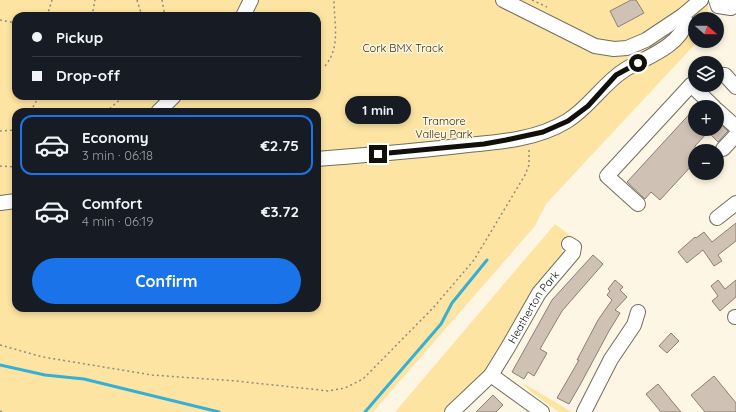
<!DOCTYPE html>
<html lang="en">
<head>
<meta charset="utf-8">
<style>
  :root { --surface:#171b24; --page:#20242c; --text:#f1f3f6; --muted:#9ea1a6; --line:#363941; --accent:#1a73e8 }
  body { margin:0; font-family:Quicksand,sans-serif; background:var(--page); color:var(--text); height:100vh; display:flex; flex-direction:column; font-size:15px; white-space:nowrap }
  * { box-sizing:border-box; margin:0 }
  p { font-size:13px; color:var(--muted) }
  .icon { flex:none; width:22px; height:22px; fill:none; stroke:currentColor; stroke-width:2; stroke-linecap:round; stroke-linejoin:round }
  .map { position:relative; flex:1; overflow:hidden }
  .sheet { position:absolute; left:12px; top:108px; width:309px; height:204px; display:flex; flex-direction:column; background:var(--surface); border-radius:12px; box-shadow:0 2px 6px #0003 }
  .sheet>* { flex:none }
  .guide { position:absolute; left:12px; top:12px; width:309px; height:88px; border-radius:12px; box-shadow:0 2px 6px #0003; display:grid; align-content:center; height:88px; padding:0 20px; background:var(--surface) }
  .needle { width:26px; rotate:110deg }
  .controls { position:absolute; left:688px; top:12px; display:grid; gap:8px }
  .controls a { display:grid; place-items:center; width:36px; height:36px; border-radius:50%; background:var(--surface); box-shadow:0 2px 6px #0003; font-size:20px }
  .end { position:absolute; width:18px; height:18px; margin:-9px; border:5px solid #12100a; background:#fff; box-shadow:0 0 0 2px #fff }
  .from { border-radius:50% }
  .bubble { position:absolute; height:28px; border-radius:14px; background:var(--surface); box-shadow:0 2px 6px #0003; font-size:13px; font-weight:700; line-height:28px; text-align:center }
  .guide b { display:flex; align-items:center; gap:14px; height:38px; font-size:15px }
  .guide b+b { border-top:1px solid var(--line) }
  .guide i { width:10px; height:10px; background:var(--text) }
  ul { padding:7px 0 0; list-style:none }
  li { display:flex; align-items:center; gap:12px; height:60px; margin:0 8px 6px; padding:0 12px; border:2px solid transparent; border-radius:12px }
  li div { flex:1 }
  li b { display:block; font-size:15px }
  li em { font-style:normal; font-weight:700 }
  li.current { border-color:var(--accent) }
  li>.icon { width:36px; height:36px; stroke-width:1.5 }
  .cta { display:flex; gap:8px; margin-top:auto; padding:8px 20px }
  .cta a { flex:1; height:46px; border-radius:24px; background:var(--accent); color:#fff; font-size:16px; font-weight:700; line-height:46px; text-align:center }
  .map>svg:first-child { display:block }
  .green { fill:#fde4a2; fill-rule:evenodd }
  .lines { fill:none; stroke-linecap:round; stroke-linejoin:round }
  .stream { stroke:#33b0d5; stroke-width:3 }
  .building { fill:#cfc1b3; stroke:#8d8073 }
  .minor-casing { stroke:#736d5d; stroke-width:16 }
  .path { stroke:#8f8b7e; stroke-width:1.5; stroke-dasharray:2 3; stroke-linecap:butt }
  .minor { stroke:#fff; stroke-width:14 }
  .route { stroke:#12100a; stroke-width:5 }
  .labels { text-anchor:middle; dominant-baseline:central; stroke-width:3; stroke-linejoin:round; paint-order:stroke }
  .park-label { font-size:11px; fill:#3b2e04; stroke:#fdf6e4 }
  .street-label { font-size:11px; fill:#12100a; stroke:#fdf6e4 }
</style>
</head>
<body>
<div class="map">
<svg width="736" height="412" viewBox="0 0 736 412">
  <rect width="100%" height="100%" fill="#fdf6e4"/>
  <g class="green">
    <path d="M0,0H708V19H695V41H698L546,204L535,226L373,412H0ZM16,16H317V96H16ZM16,112H317V308H16Z"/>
    <polygon points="555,224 571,236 561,247 564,255 495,360 483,374 442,412 395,412"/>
    <polygon points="521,382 572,412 559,412 531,392"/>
  </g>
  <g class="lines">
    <g class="stream">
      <polyline points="0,365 45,375 84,379 219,412"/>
      <polyline points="365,412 441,324 452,303 487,260"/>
    </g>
  </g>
  <g class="building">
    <polygon points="631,0 636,0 644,13 618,27 610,11"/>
    <polygon points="695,108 695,129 717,129 717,125 719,123 728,131 718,142 708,132 695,146 695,162 660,200 651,192 645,199 627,182"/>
    <polygon points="736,223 736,241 718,255 722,261 714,266 703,250 687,263 678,252 695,237 696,238 704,232 712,242"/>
    <polygon points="593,255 603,264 562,311 540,349 547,353 534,376 528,372 524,379 512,372 552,300"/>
    <polygon points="615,280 623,287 620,290 627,297 615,310 620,313 609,331 580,385 569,404 557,398 579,360 577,360 598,320 612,300 607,295 610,291 608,289"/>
    <polygon points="718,280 725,289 736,280 736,297 720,311 712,301 718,296 711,286"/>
    <polygon points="671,333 679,341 667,353 659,346"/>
    <polygon points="714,376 736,403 736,412 705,412 691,395"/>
    <polygon points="658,384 671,400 681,412 661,412 646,394"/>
    <polygon points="493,395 503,405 496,412 476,412"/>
  </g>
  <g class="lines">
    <g class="minor-casing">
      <g id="minor">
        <polyline points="503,0 595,46 614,49 627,48 646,40 682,16 701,0"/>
        <polyline points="716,0 718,6 731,8 729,0"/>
        <polyline points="243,16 251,0"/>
        <polyline points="717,75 725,75 736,87"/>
        <polyline points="691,85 714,107"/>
        <polyline points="717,110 736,127"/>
        <polyline points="158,112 174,96"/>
        <polyline points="723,149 736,135"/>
        <path d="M317,159C367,155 418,151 468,145C501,142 538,139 567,121C590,107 603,83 626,69C645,58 680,46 686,22L682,16"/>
        <polyline points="0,203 16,201"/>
        <polyline points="638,204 607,176 691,85 695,83"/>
        <polyline points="717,218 736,203"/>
        <polyline points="735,317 736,317"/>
        <polyline points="491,375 542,412"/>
        <path id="s1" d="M452,412L491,375L507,349L539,293L573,253L574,247L569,244"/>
        <polyline points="584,412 611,359 634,325 638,312"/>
      </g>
    </g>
    <g class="path">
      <polyline points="137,0 142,16"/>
      <polyline points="162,0 165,16"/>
      <polyline points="532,0 547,7"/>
      <polyline points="47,16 52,0"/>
      <polyline points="92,16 95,0"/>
      <polyline points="0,20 16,23"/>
      <path d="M325,66C341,47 334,23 334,0"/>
      <path d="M32,112C33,104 36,101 42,96"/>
      <polyline points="106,112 124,96"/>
      <polyline points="0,131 16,130"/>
      <polyline points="0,166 16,167"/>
      <polyline points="0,345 43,357 152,375 236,381 320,390 328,391 345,388 363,379 433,308 474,260 525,175 529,165 529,148"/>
      <polyline points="0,411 3,412"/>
    </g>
    <use href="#minor" class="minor"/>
  </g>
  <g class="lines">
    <polyline class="route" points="378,154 484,144 506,140 543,132 568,121 588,106 616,75 638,63"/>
  </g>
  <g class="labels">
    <g class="park-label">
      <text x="403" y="48">Cork BMX Track</text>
      <text x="444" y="121">Tramore<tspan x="444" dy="13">Valley Park</tspan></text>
    </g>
    <g class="street-label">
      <text stroke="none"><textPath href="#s1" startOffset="134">Heatherton Park</textPath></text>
    </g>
  </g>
</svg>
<div class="controls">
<a><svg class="needle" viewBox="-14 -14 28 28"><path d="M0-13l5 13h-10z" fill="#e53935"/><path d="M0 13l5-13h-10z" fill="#9ea1a6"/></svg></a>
<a><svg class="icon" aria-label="layers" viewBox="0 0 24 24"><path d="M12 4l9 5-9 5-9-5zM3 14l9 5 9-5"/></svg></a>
<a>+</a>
<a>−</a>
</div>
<i class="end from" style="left:638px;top:63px"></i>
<i class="end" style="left:378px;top:154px"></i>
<div class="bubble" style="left:345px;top:96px;width:66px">1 min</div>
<div class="guide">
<b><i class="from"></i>Pickup</b>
<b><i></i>Drop-off</b>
</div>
<section class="sheet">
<ul>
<li class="current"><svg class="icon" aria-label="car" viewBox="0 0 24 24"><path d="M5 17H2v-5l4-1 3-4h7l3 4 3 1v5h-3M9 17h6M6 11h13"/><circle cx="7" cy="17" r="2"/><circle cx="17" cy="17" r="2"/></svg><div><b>Economy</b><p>3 min · 06:18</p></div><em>€2.75</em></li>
<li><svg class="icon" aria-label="car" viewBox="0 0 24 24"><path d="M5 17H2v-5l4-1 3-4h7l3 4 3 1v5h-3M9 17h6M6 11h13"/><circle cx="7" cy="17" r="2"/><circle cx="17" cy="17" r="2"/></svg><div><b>Comfort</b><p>4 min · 06:19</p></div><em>€3.72</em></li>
</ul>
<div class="cta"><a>Confirm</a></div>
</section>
</div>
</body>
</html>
